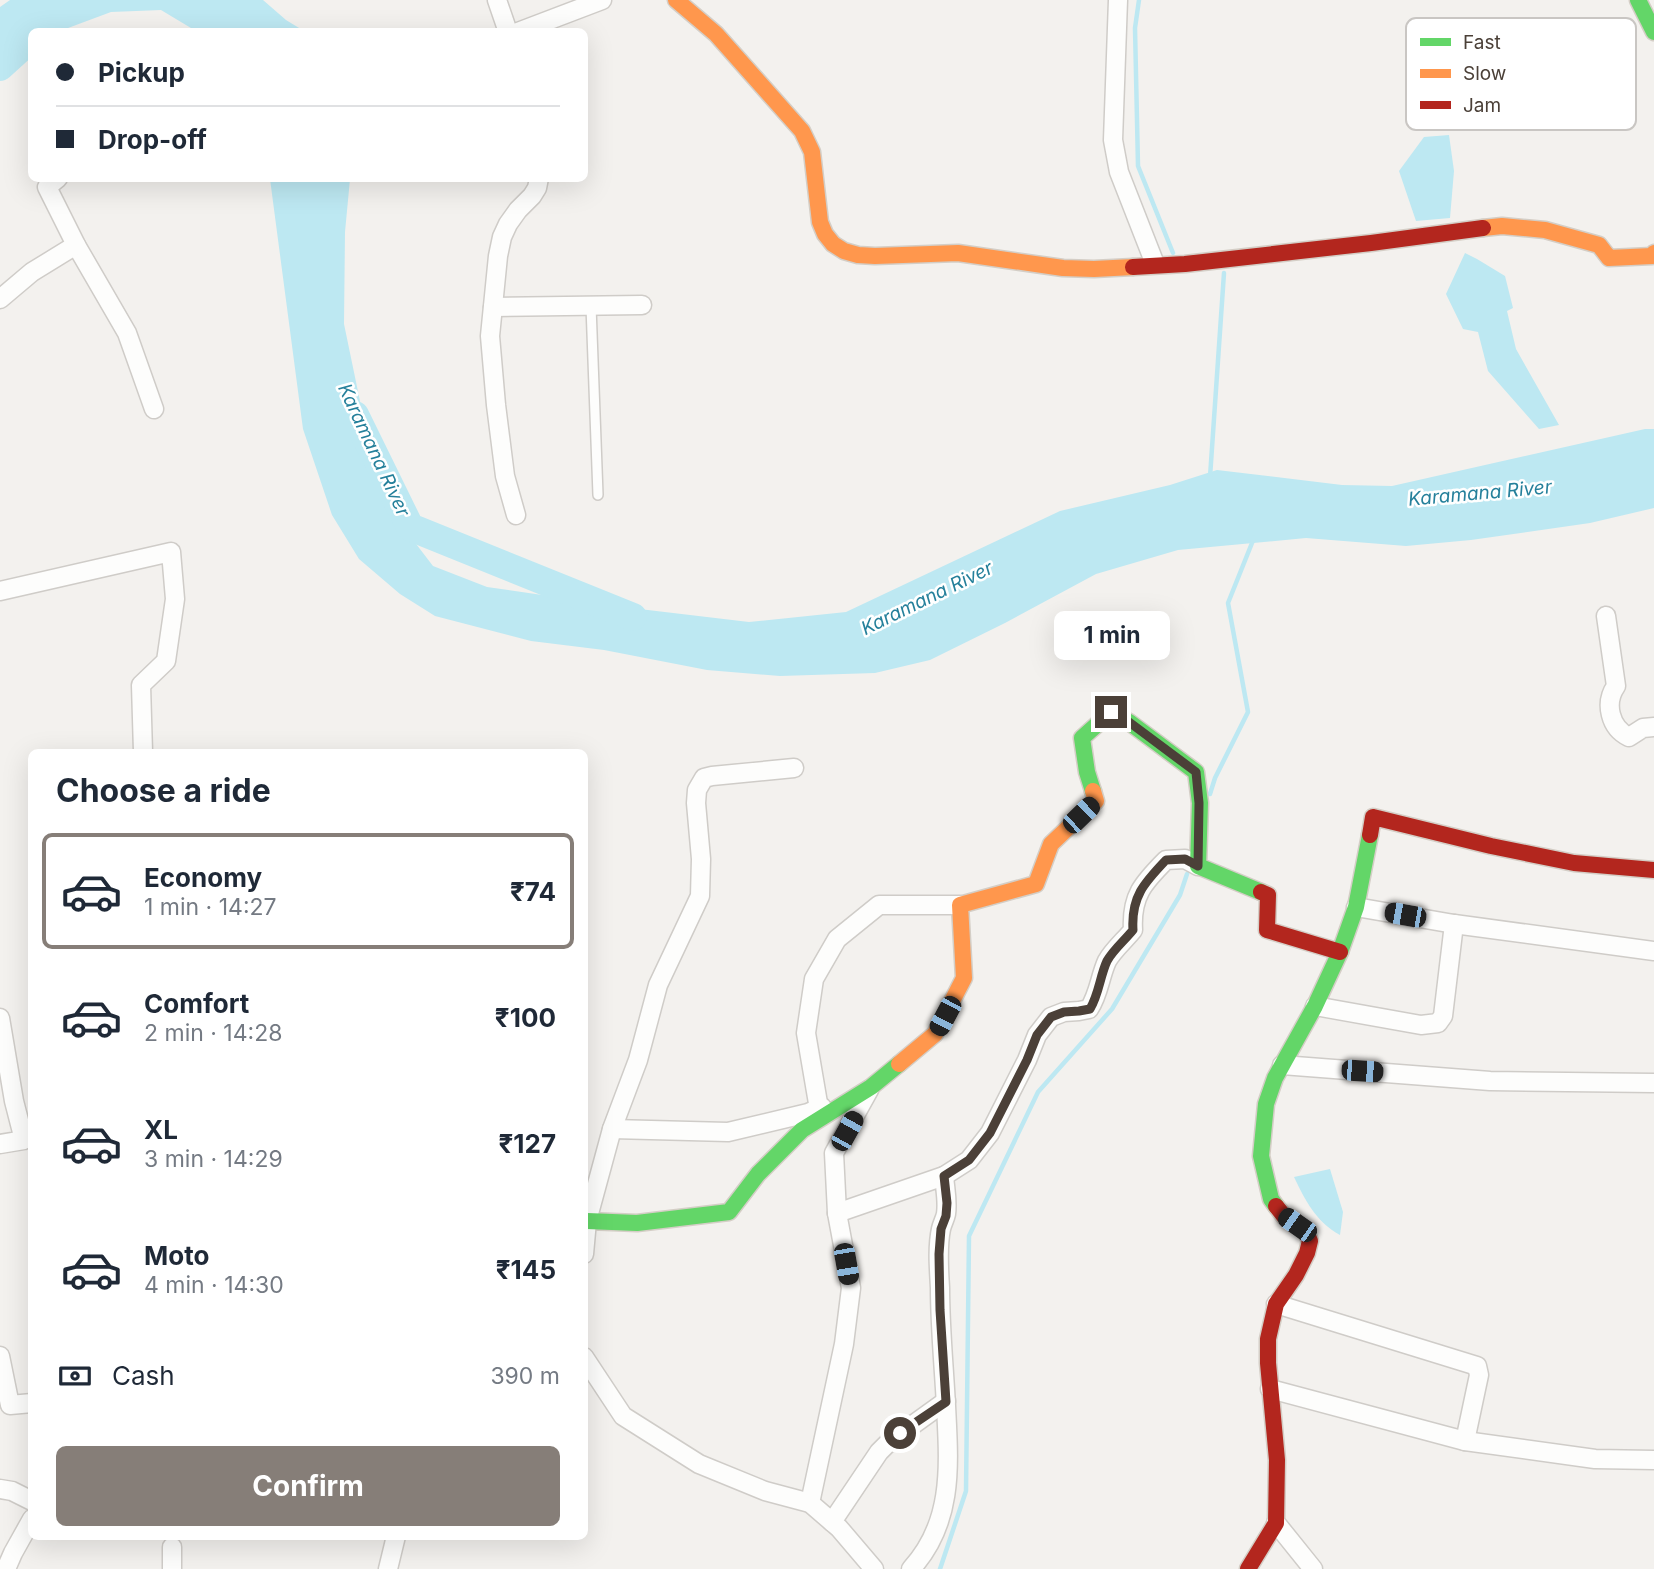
<!DOCTYPE html>
<html lang="en">
<head>
<meta charset="utf-8">
<style>
  :root { --surface:#fff; --page:#f6f6f7; --text:#1f2937; --muted:#747a83; --line:#e0e1e3; --accent:#867e78 }
  body { margin:0; font-family:Inter,sans-serif; background:var(--page); color:var(--text); height:100vh; display:flex; flex-direction:column; font-size:26px; white-space:nowrap }
  * { box-sizing:border-box; margin:0 }
  p { font-size:23px; color:var(--muted) }
  .icon { flex:none; width:38px; height:38px; fill:none; stroke:currentColor; stroke-width:2; stroke-linecap:round; stroke-linejoin:round }
  .map { position:relative; flex:1; overflow:hidden }
  .sheet { position:absolute; left:28px; top:749px; width:560px; height:791px; display:flex; flex-direction:column; background:var(--surface); border-radius:10px; box-shadow:0 7px 28px #0002 }
  .sheet>* { flex:none }
  .hud { position:absolute; left:28px; top:28px; width:560px; height:154px; border-radius:10px; box-shadow:0 7px 28px #0002; display:grid; align-content:center; height:154px; padding:0 28px; background:var(--surface) }
  .end { position:absolute; width:32px; height:32px; margin:-16px; border:9px solid #4b4038; background:#fff; box-shadow:0 0 0 4px #fff }
  .from { border-radius:50% }
  .bubble { position:absolute; height:49px; border-radius:10px; background:var(--surface); box-shadow:0 7px 28px #0002; font-size:23px; font-weight:700; line-height:49px; text-align:center }
  .car { position:absolute; width:21px; height:42px; margin:-21px -10px; border-radius:9px; box-shadow:0 0 5px 2px #0007; background:linear-gradient(#222 24%,#8ab4d8 0 40%,#222 0 76%,#8ab4d8 0 86%,#222 0) }
  .hud b { display:flex; align-items:center; gap:24px; height:66px; font-size:26px }
  .hud b+b { border-top:2px solid var(--line) }
  .hud i { width:18px; height:18px; background:var(--text) }
  ul { padding:0; list-style:none }
  li { display:flex; align-items:center; gap:21px; height:116px; margin:0 14px 10px; padding:0 14px; border:4px solid transparent; border-radius:10px }
  li div { flex:1 }
  li b { display:block; font-size:26px }
  li em { font-style:normal; font-weight:700 }
  li.on { border-color:var(--accent) }
  li>.icon { width:63px; height:63px; stroke-width:1.5 }
  h2 { padding:0 28px; font-size:32px; line-height:84px }
  .pay { display:flex; align-items:center; gap:18px; height:77px; padding:0 28px; font-size:26px }
  .pay p { margin-inline-start:auto }
  .cta { display:flex; gap:14px; margin-top:auto; padding:14px 28px }
  .cta a { flex:1; height:80px; border-radius:10px; background:var(--accent); color:#fff; font-size:28px; font-weight:700; line-height:80px; text-align:center }
  .map>svg:first-child { display:block }
  .water { fill:#bde8f2 }
  .lines { fill:none; stroke-linecap:round; stroke-linejoin:round }
  .stream { stroke:#bde8f2; stroke-width:4.5 }
  .river { stroke:#bde8f2; stroke-width:28 }
  .lane-casing { stroke:#cfccc8; stroke-width:12 }
  .street-casing { stroke:#cfccc8; stroke-width:21 }
  .fast-casing { stroke:#d4cec6; stroke-width:19 }
  .slow-casing { stroke:#d4cec6; stroke-width:19 }
  .jam-casing { stroke:#d4cec6; stroke-width:19 }
  .lane { stroke:#fdfdfc; stroke-width:9 }
  .street { stroke:#fdfdfc; stroke-width:18 }
  .fast { stroke:#63d668; stroke-width:16 }
  .slow { stroke:#ff974d; stroke-width:16 }
  .jam { stroke:#b3261e; stroke-width:16 }
  .route { stroke:#4b4038; stroke-width:9 }
  .labels { text-anchor:middle; dominant-baseline:central; stroke-width:5; stroke-linejoin:round; paint-order:stroke }
  .water-label { font-size:19px; font-style:italic; fill:#25809b; stroke:#fff }
  .key { fill:#fff; stroke:#c9c6c3; stroke-width:2 }
  .key-label { font-size:19px; fill:#4b4038 }
</style>
</head>
<body>
<div class="map">
<svg width="1654" height="1569" viewBox="0 0 1654 1569">
  <rect width="100%" height="100%" fill="#f3f1ee"/>
  <g class="water">
    <polygon points="10,0 263,0 286,20 304,31 196,31 161,10 111,12 60,31 32,32 31,44 0,57 0,7"/>
    <polygon points="1449,135 1454,171 1450,218 1416,221 1399,171 1424,137"/>
    <polygon points="270,179 350,179 345,232 344,324 367,435 390,510 433,566 487,587 631,608 749,622 846,612 1060,511 1170,485 1217,470 1342,485 1392,486 1645,429 1654,429 1654,508 1590,523 1471,540 1406,546 1306,538 1178,550 1096,574 1005,623 930,660 875,673 780,676 707,670 604,650 531,641 435,616 400,594 359,559 332,515 303,429"/>
    <polygon points="1465,253 1477,259 1505,276 1513,308 1507,311 1516,349 1559,425 1539,429 1488,371 1478,332 1463,329 1446,294"/>
    <path d="M1330,1169L1343,1212L1340,1235C1316,1222 1305,1200 1294,1177Z"/>
  </g>
  <g class="lines">
    <g class="stream">
      <polyline points="1139,0 1135,28 1138,166 1173,253"/>
      <polyline points="1210,477 1224,273"/>
      <polyline points="1210,794 1215,778 1248,712 1228,603 1254,538"/>
      <polyline points="940,1569 966,1491 969,1236 1038,1092 1112,1009 1180,895 1187,874"/>
    </g>
    <g class="river">
      <polyline points="0,67 32,38"/>
      <polyline points="355,415 410,527 633,617"/>
    </g>
    <g class="lane-casing">
      <polyline id="lane" points="591,306 598,495"/>
    </g>
    <g class="street-casing">
      <g id="street">
        <polyline points="497,0 508,32"/>
        <polyline points="1118,0 1113,140 1119,172 1155,264"/>
        <polyline points="518,32 602,0"/>
        <polyline points="58,178 47,187 76,245 127,333 154,409"/>
        <polyline points="0,299 32,272 76,245"/>
        <polyline points="493,307 642,305"/>
        <polyline points="516,515 505,476 496,405 490,336 498,256 502,237 508,224 518,210 532,196 537,188 539,178"/>
        <polyline points="0,591 171,552 175,599 166,661 141,685 143,752"/>
        <path d="M1606,616L1616,686C1604,703 1610,728 1629,737L1643,728L1654,727"/>
        <polyline points="1356,907 1454,924 1654,951"/>
        <polyline points="1315,1006 1421,1025 1438,1023 1443,1016 1454,924"/>
        <polyline points="0,1018 14,1101 24,1140 0,1144"/>
        <polyline points="1282,1065 1490,1081 1654,1083"/>
        <polyline points="819,1109 806,1033 814,979 837,939 879,905 960,905"/>
        <polyline points="612,1129 728,1132 808,1113 822,1107"/>
        <path d="M837,1213L944,1176L969,1160L990,1133L1027,1060L1037,1035L1051,1017L1064,1012L1079,1011L1089,1009C1099,994 1100,976 1107,961C1113,950 1125,940 1133,930C1131,896 1143,883 1166,860L1185,859L1198,866"/>
        <polyline points="584,1254 587,1221 612,1129 638,1060 658,985 700,896 701,859 696,803 697,790 704,778 712,776 794,768"/>
        <polyline points="1276,1304 1477,1366 1479,1375 1465,1441"/>
        <polyline points="0,1356 10,1405 32,1403"/>
        <polyline points="584,1357 623,1416 699,1464 765,1491 810,1503 839,1528 874,1569"/>
        <polyline points="1270,1389 1465,1441 1595,1459 1654,1460"/>
        <polyline points="0,1489 12,1491 32,1501"/>
        <polyline points="810,1503 844,1344 851,1288 837,1213 834,1153 869,1090"/>
        <polyline points="832,1522 879,1452 889,1442 946,1401"/>
        <polyline points="1276,1523 1313,1569"/>
        <polyline points="6,1569 13,1553 32,1519"/>
        <polyline points="172,1569 172,1547"/>
        <polyline points="388,1569 396,1536"/>
        <path d="M911,1569C954,1522 949,1465 946,1406C944,1367 940,1328 940,1288C939,1269 937,1248 941,1229C942,1224 945,1219 946,1214C948,1201 945,1189 944,1176"/>
      </g>
    </g>
    <g class="fast-casing">
      <g id="fast">
        <polyline points="1638,0 1654,32"/>
        <polyline points="1093,791 1087,772 1082,738 1111,712 1129,722 1196,772 1200,803 1198,866 1261,892"/>
        <polyline points="1276,1206 1271,1199 1261,1156 1266,1104 1275,1078 1315,1006 1340,952 1356,907 1370,835"/>
        <polyline points="587,1221 637,1223 729,1212 758,1174 802,1130 871,1087 899,1064"/>
      </g>
    </g>
    <g class="slow-casing">
      <g id="slow">
        <polyline points="676,0 716,34 802,131 812,152 820,222 825,234 833,244 844,251 858,255 875,256 958,253 1063,268 1094,269 1133,267"/>
        <polyline points="1483,228 1502,226 1545,230 1599,245 1609,258 1652,256 1654,253"/>
        <polyline points="899,1064 935,1034 964,978 960,905 1036,884 1051,844 1096,801 1093,791"/>
      </g>
    </g>
    <g class="jam-casing">
      <g id="jam">
        <polyline points="1133,267 1185,264 1371,243 1483,228"/>
        <polyline points="1370,835 1373,817 1491,846 1574,863 1654,870"/>
        <polyline points="1261,892 1268,895 1267,930 1340,952"/>
        <polyline points="1248,1569 1276,1523 1277,1460 1268,1363 1268,1339 1276,1304 1296,1275 1307,1253 1310,1241 1306,1232 1284,1216 1276,1206"/>
      </g>
    </g>
    <use href="#lane" class="lane"/>
    <use href="#street" class="street"/>
    <use href="#fast" class="fast"/>
    <use href="#slow" class="slow"/>
    <use href="#jam" class="jam"/>
  </g>
  <g class="lines">
    <path class="route" d="M900,1433L946,1402L940,1310L939,1254L941,1229L946,1216L947,1203L944,1176L969,1160L990,1133L1027,1060L1037,1035L1051,1017L1064,1012L1079,1011L1090,1009C1099,994 1100,976 1107,961C1113,950 1125,940 1133,930C1131,897 1144,883 1166,860L1185,859L1198,866L1199,803L1196,772L1129,722L1111,712"/>
  </g>
  <g class="labels">
    <g class="water-label">
      <text transform="translate(374 450) rotate(65)">Karamana River</text>
      <text transform="translate(1480 493) rotate(-5)">Karamana River</text>
      <text transform="translate(927 598) rotate(-26)">Karamana River</text>
    </g>
  </g>
  <rect x="1406" y="18" width="230" height="112" rx="10" class="key"/>
  <rect x="1420" y="38" width="31" height="8" fill="#63d668"/>
  <rect x="1420" y="69" width="31" height="9" fill="#ff974d"/>
  <rect x="1420" y="101" width="31" height="8" fill="#b3261e"/>
  <g class="key-label">
    <text x="1463" y="49">Fast</text>
    <text x="1463" y="80">Slow</text>
    <text x="1463" y="112">Jam</text>
  </g>
</svg>
<i class="end from" style="left:900px;top:1433px"></i>
<i class="end" style="left:1111px;top:712px"></i>
<div class="bubble" style="left:1054px;top:611px;width:116px">1 min</div>
<i class="car" style="left:1081px;top:815px;rotate:46deg"></i>
<i class="car" style="left:1405px;top:915px;rotate:280deg"></i>
<i class="car" style="left:945px;top:1016px;rotate:208deg"></i>
<i class="car" style="left:1362px;top:1071px;rotate:94deg"></i>
<i class="car" style="left:847px;top:1131px;rotate:29deg"></i>
<i class="car" style="left:1297px;top:1225px;rotate:305deg"></i>
<i class="car" style="left:846px;top:1264px;rotate:170deg"></i>
<div class="hud">
<b><i class="from"></i>Pickup</b>
<b><i></i>Drop-off</b>
</div>
<section class="sheet">
<h2>Choose a ride</h2>
<ul>
<li class="on"><svg class="icon" aria-label="car" viewBox="0 0 24 24"><path d="M5 17H2v-5l4-1 3-4h7l3 4 3 1v5h-3M9 17h6M6 11h13"/><circle cx="7" cy="17" r="2"/><circle cx="17" cy="17" r="2"/></svg><div><b>Economy</b><p>1 min · 14:27</p></div><em>₹74</em></li>
<li><svg class="icon" aria-label="car" viewBox="0 0 24 24"><path d="M5 17H2v-5l4-1 3-4h7l3 4 3 1v5h-3M9 17h6M6 11h13"/><circle cx="7" cy="17" r="2"/><circle cx="17" cy="17" r="2"/></svg><div><b>Comfort</b><p>2 min · 14:28</p></div><em>₹100</em></li>
<li><svg class="icon" aria-label="car" viewBox="0 0 24 24"><path d="M5 17H2v-5l4-1 3-4h7l3 4 3 1v5h-3M9 17h6M6 11h13"/><circle cx="7" cy="17" r="2"/><circle cx="17" cy="17" r="2"/></svg><div><b>XL</b><p>3 min · 14:29</p></div><em>₹127</em></li>
<li><svg class="icon" aria-label="car" viewBox="0 0 24 24"><path d="M5 17H2v-5l4-1 3-4h7l3 4 3 1v5h-3M9 17h6M6 11h13"/><circle cx="7" cy="17" r="2"/><circle cx="17" cy="17" r="2"/></svg><div><b>Moto</b><p>4 min · 14:30</p></div><em>₹145</em></li>
</ul>
<div class="pay"><svg class="icon" aria-label="cash" viewBox="0 0 24 24"><path d="M3 7h18v10H3z"/><circle cx="12" cy="12" r="2"/></svg>Cash<p>390 m</p></div>
<div class="cta"><a>Confirm</a></div>
</section>
</div>
</body>
</html>
